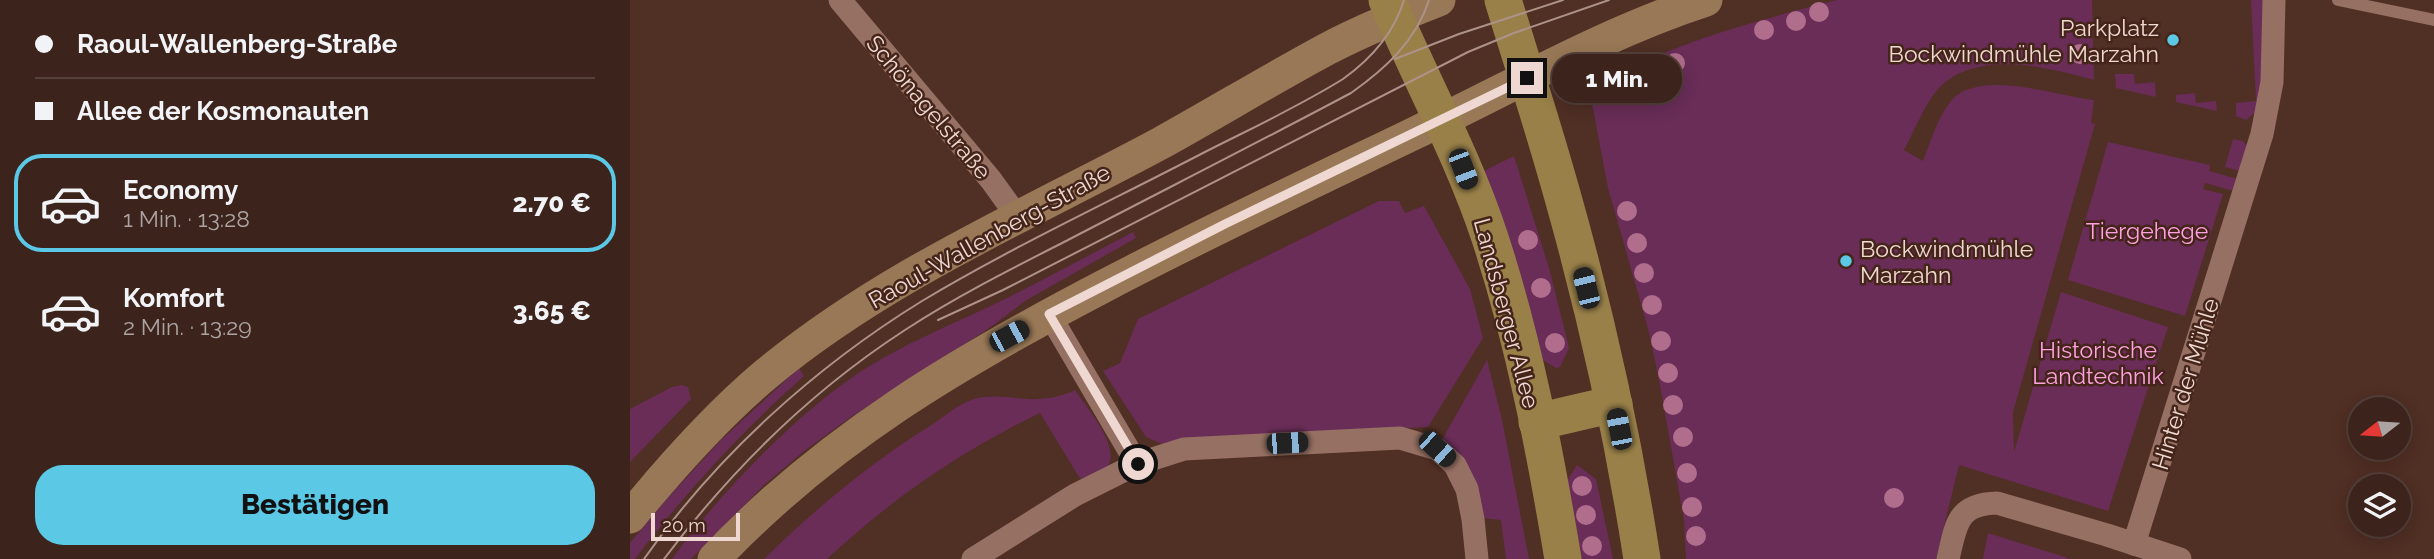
<!DOCTYPE html>
<html lang="de">
<head>
<meta charset="utf-8">
<style>
  :root { --surface:#3c231b; --page:#472f28; --text:#f1f3f6; --muted:#aca4a3; --line:#55403a; --accent:#5bc8e6 }
  body { margin:0; font-family:Raleway,sans-serif; background:var(--page); color:var(--text); height:100vh; display:flex; flex-direction:column; font-size:26px; white-space:nowrap }
  * { box-sizing:border-box; margin:0 }
  p { font-size:23px; color:var(--muted) }
  .icon { flex:none; width:38px; height:38px; fill:none; stroke:currentColor; stroke-width:2; stroke-linecap:round; stroke-linejoin:round }
  .map { position:relative; flex:1; overflow:hidden }
  .panel { display:flex; flex-direction:column; background:var(--surface); width:630px }
  .panel>* { flex:none }
  .top-card { display:grid; align-content:center; height:154px; padding:0 35px; background:var(--surface) }
  .needle { width:46px; rotate:253deg }
  .tools { position:absolute; left:1718px; top:397px; display:grid; gap:14px }
  .tools a { display:grid; place-items:center; width:63px; height:63px; border-radius:50%; background:var(--surface); box-shadow:0 4px 18px #0003,0 0 0 2px var(--line); font-size:35px }
  .scale { position:absolute; left:21px; bottom:18px; width:89px; box-sizing:border-box; padding-left:7px; border:4px solid #eed8d1; border-top:0; font-size:19px; line-height:24px; white-space:nowrap; color:#eed8d1; -webkit-text-stroke:5px #45251a; paint-order:stroke }
  .end { position:absolute; width:32px; height:32px; margin:-16px; border:9px solid #eed8d1; background:#111; box-shadow:0 0 0 4px #111 }
  .from { border-radius:50% }
  .bubble { position:absolute; height:49px; border-radius:24px; background:var(--surface); box-shadow:0 4px 18px #0003,0 0 0 2px var(--line); font-size:23px; font-weight:800; line-height:49px; text-align:center }
  .car { position:absolute; width:21px; height:42px; margin:-21px -10px; border-radius:9px; box-shadow:0 0 5px 2px #0007; background:linear-gradient(#222 24%,#8ab4d8 0 40%,#222 0 76%,#8ab4d8 0 86%,#222 0) }
  .top-card b { display:flex; align-items:center; gap:24px; height:66px; font-size:26px }
  .top-card b+b { border-top:2px solid var(--line) }
  .top-card i { width:18px; height:18px; background:var(--text) }
  ul { padding:0; list-style:none }
  li { display:flex; align-items:center; gap:21px; height:98px; margin:0 14px 10px; padding:0 21px; border:4px solid transparent; border-radius:28px }
  li div { flex:1 }
  li b { display:block; font-size:26px }
  li em { font-style:normal; font-weight:800 }
  li.active { border-color:var(--accent) }
  li>.icon { width:63px; height:63px; stroke-width:1.5 }
  .primary-button { display:flex; gap:14px; margin-top:auto; padding:14px 35px }
  .primary-button a { flex:1; height:80px; border-radius:28px; background:var(--accent); color:#111; font-size:28px; font-weight:800; line-height:80px; text-align:center }
  main { display:flex; flex:1; min-height:0 }
  .map>svg:first-child { display:block }
  .green { fill:#692d58 }
  .lines { fill:none; stroke-linecap:round; stroke-linejoin:round }
  .service { stroke:#967063; stroke-width:12 }
  .minor { stroke:#967063; stroke-width:23 }
  .secondary { stroke:#987856; stroke-width:33 }
  .primary { stroke:#998049; stroke-width:37 }
  .tram { stroke:#ad928a; stroke-width:2 }
  .tree { fill:#b06d8c }
  .route { stroke:#eed8d1; stroke-width:9 }
  .poi-dot { fill:#5bc8e6; stroke:#45251a; stroke-width:2.5 }
  .labels { text-anchor:middle; dominant-baseline:central; stroke-width:5; stroke-linejoin:round; paint-order:stroke }
  .poi-label { font-size:23px; fill:#eed8d1; stroke:#45251a; text-anchor:end }
  .street-label { font-size:23px; fill:#eed8d1; stroke:#45251a }
  .park-label { font-size:23px; fill:#fea0e1; stroke:#45251a }
</style>
</head>
<body>
<main>
<section class="panel">
<div class="top-card">
<b><i class="from"></i>Raoul-Wallenberg-Straße</b>
<b><i></i>Allee der Kosmonauten</b>
</div>
<ul>
<li class="active"><svg class="icon" aria-label="car" viewBox="0 0 24 24"><path d="M5 17H2v-5l4-1 3-4h7l3 4 3 1v5h-3M9 17h6M6 11h13"/><circle cx="7" cy="17" r="2"/><circle cx="17" cy="17" r="2"/></svg><div><b>Economy</b><p>1 Min. · 13:28</p></div><em>2.70 €</em></li>
<li><svg class="icon" aria-label="car" viewBox="0 0 24 24"><path d="M5 17H2v-5l4-1 3-4h7l3 4 3 1v5h-3M9 17h6M6 11h13"/><circle cx="7" cy="17" r="2"/><circle cx="17" cy="17" r="2"/></svg><div><b>Komfort</b><p>2 Min. · 13:29</p></div><em>3.65 €</em></li>
</ul>
<div class="primary-button"><a>Bestätigen</a></div>
</section>
<div class="map">
<svg width="1804" height="559" viewBox="0 0 1804 559">
  <rect width="100%" height="100%" fill="#502f24"/>
  <g class="green">
    <path d="M1207,0H1462L1464,80C1417,67 1347,49 1309,88C1296,101 1283,134 1274,150L1293,161C1301,141 1307,118 1321,101C1349,68 1427,96 1464,100L1461,123L1465,124L1383,412L1384,452L1431,292L1538,327L1478,511L1329,465L1306,559H1056L1054,520L1030,385L1019,332L978,188L962,103C975,57 1161,12 1207,0Z"/>
    <polygon points="1621,0 1634,0 1634,49 1628,110 1616,120 1606,116 1606,103 1626,101"/>
    <polygon points="1485,74 1504,74 1505,84 1525,82 1526,97 1486,88"/>
    <polygon points="1565,93 1566,103 1586,101 1587,111 1546,102 1546,95"/>
    <polygon points="1603,139 1613,141 1621,150 1613,172 1595,167"/>
    <polygon points="1478,142 1580,165 1579,171 1611,180 1607,192 1575,183 1573,189 1593,194 1555,316 1438,280"/>
    <polygon points="884,156 919,268 939,348 930,367 926,368 906,356 854,171"/>
    <polygon points="749,201 769,201 775,213 794,206 840,289 853,338 798,427 610,436 532,444 516,437 473,371 490,363 508,319"/>
    <path d="M503,232L506,238L395,301L361,327L218,419L174,451L133,486L61,559H42C89,494 170,409 238,367C275,344 313,328 352,310C403,286 453,258 503,232Z"/>
    <path d="M857,360L872,420L899,559H876L871,520L852,518C843,489 839,455 812,440Z"/>
    <path d="M169,368L174,376C111,432 56,492 5,559H0V543L35,501L90,441Z"/>
    <polygon points="52,385 58,387 61,399 0,462 0,409 42,387"/>
    <path d="M445,390C456,407 495,451 475,470C470,475 461,478 455,481L449,477L410,413C328,453 264,497 197,559H134C187,507 239,464 303,424C315,416 330,403 344,399C361,394 380,398 398,399C413,400 431,397 445,390Z"/>
    <polygon points="947,465 966,479 983,559 944,559 933,487"/>
    <polygon points="1358,533 1441,559 1353,559"/>
  </g>
  <g class="lines">
    <polyline class="service" points="1708,0 1804,20"/>
    <g class="minor">
      <polyline points="210,0 361,180 387,216"/>
      <polyline points="419,314 507,464"/>
      <polyline points="1504,544 1632,134 1642,82 1644,0"/>
      <polyline points="343,559 445,495 507,464 554,449 770,438 807,449 825,465 837,489 843,519 847,559"/>
      <path d="M1318,559C1326,526 1326,504 1367,503L1477,535L1550,559"/>
    </g>
    <g class="secondary">
      <path d="M0,517C41,467 85,417 135,375C254,276 397,215 531,143C587,112 641,79 697,49C733,30 771,15 809,0"/>
      <path d="M84,559C198,438 332,360 478,284C579,231 681,183 783,134C880,88 974,33 1076,0"/>
    </g>
    <g class="primary">
      <path d="M757,0C791,80 833,156 860,238C894,342 915,451 933,559"/>
      <path d="M873,0C893,65 914,129 932,194C966,314 993,436 1012,559"/>
      <polyline points="907,422 984,404"/>
    </g>
    <g class="tram">
      <polyline points="765,59 829,34 933,0"/>
      <polyline points="308,320 373,290 838,52 884,33 979,0"/>
      <path d="M14,559C86,456 185,367 292,301C382,247 479,202 573,153C620,129 668,107 713,79C741,59 764,33 774,0"/>
      <path d="M34,559C101,470 181,391 275,330C327,296 383,268 438,240C532,191 627,143 721,93C755,69 786,41 799,0"/>
    </g>
  </g>
  <g class="tree">
    <circle cx="1189" cy="12" r="10"/>
    <circle cx="1166" cy="21" r="10"/>
    <circle cx="1134" cy="30" r="10"/>
    <circle cx="1450" cy="54" r="10"/>
    <circle cx="1045" cy="63" r="10"/>
    <circle cx="1024" cy="76" r="10"/>
    <circle cx="997" cy="211" r="10"/>
    <circle cx="898" cy="240" r="10"/>
    <circle cx="1007" cy="243" r="10"/>
    <circle cx="1014" cy="273" r="10"/>
    <circle cx="911" cy="288" r="10"/>
    <circle cx="1022" cy="305" r="10"/>
    <circle cx="1031" cy="341" r="10"/>
    <circle cx="925" cy="343" r="10"/>
    <circle cx="1038" cy="373" r="10"/>
    <circle cx="1043" cy="405" r="10"/>
    <circle cx="1053" cy="437" r="10"/>
    <circle cx="1057" cy="473" r="10"/>
    <circle cx="952" cy="486" r="10"/>
    <circle cx="1264" cy="498" r="10"/>
    <circle cx="1062" cy="507" r="10"/>
    <circle cx="956" cy="515" r="10"/>
    <circle cx="1066" cy="536" r="10"/>
    <circle cx="962" cy="546" r="10"/>
  </g>
  <g class="lines">
    <polyline class="route" points="508,464 419,314 595,224 897,78"/>
  </g>
  <g class="poi-dot">
    <circle cx="1543" cy="40" r="7"/>
    <circle cx="1216" cy="261" r="7"/>
  </g>
  <g class="labels">
    <g class="poi-label">
      <text x="1529" y="27">Parkplatz<tspan x="1529" dy="26">Bockwindmühle Marzahn</tspan></text>
      <text x="1230" y="248" text-anchor="start">Bockwindmühle<tspan x="1230" dy="26">Marzahn</tspan></text>
    </g>
    <g class="street-label">
      <text transform="translate(299 107) rotate(50)">Schönagelstraße</text>
      <text transform="translate(359 236) rotate(-29)">Raoul-Wallenberg-Straße</text>
      <text transform="translate(877 313) rotate(75)">Landsberger Allee</text>
      <text transform="translate(1555 384) rotate(-73)">Hinter der Mühle</text>
    </g>
    <g class="park-label">
      <text x="1517" y="230">Tiergehege</text>
      <text x="1468" y="349">Historische<tspan x="1468" dy="26">Landtechnik</tspan></text>
    </g>
  </g>
</svg>
<div class="tools">
<a><svg class="needle" viewBox="-14 -14 28 28"><path d="M0-13l5 13h-10z" fill="#e53935"/><path d="M0 13l5-13h-10z" fill="#aca4a3"/></svg></a>
<a><svg class="icon" aria-label="layers" viewBox="0 0 24 24"><path d="M12 4l9 5-9 5-9-5zM3 14l9 5 9-5"/></svg></a>
</div>
<div class="scale">20 m</div>
<i class="end from" style="left:508px;top:464px"></i>
<i class="end" style="left:897px;top:78px"></i>
<div class="bubble" style="left:922px;top:54px;width:130px">1 Min.</div>
<i class="car" style="left:833px;top:169px;rotate:159deg"></i>
<i class="car" style="left:956px;top:288px;rotate:346deg"></i>
<i class="car" style="left:379px;top:336px;rotate:62deg"></i>
<i class="car" style="left:989px;top:429px;rotate:349deg"></i>
<i class="car" style="left:657px;top:443px;rotate:87deg"></i>
<i class="car" style="left:807px;top:449px;rotate:132deg"></i>
</div>
</main>
</body>
</html>
